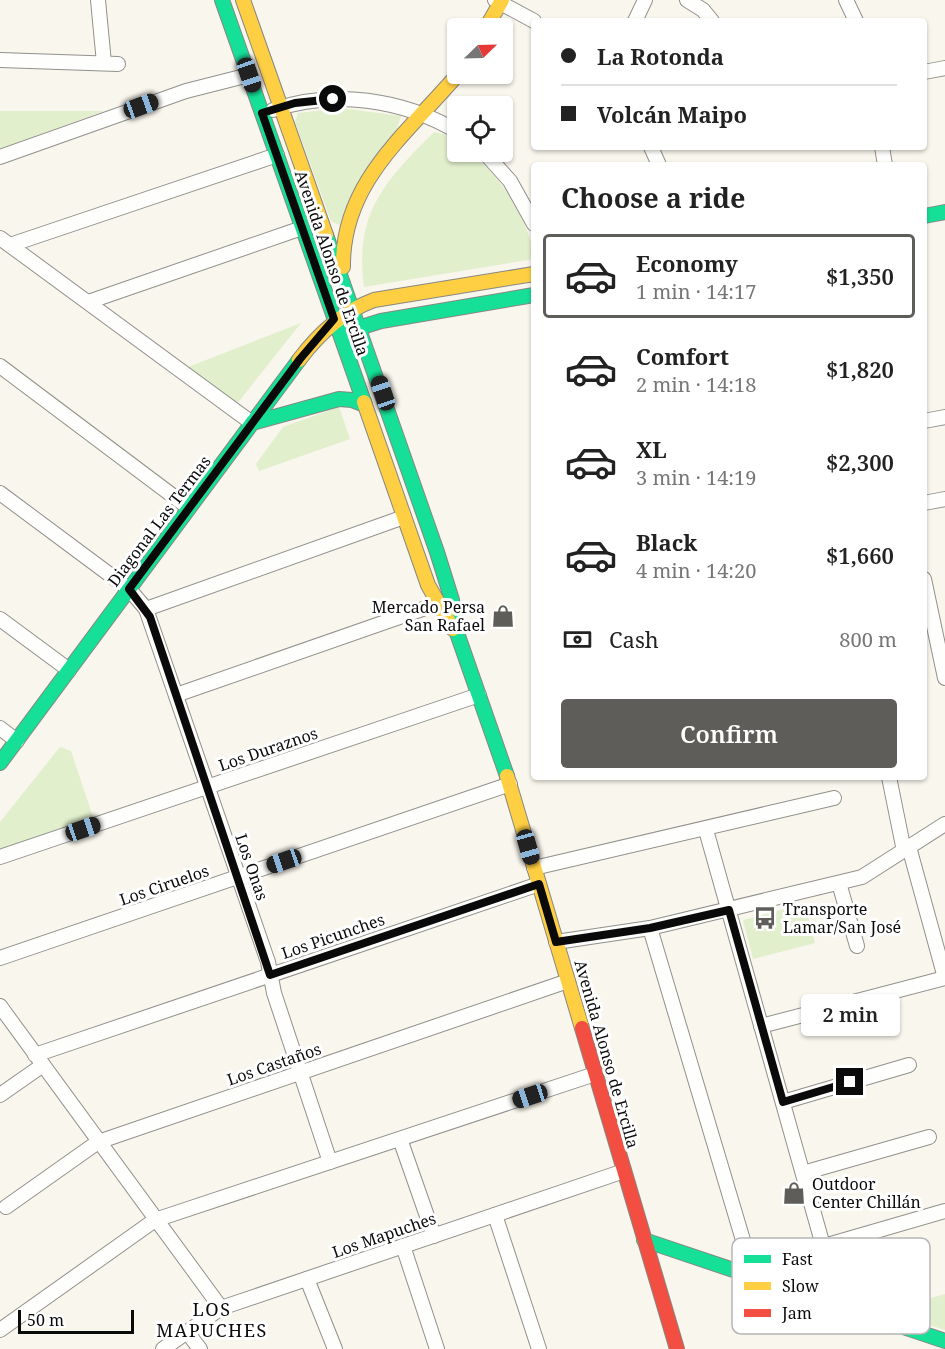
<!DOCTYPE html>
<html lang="en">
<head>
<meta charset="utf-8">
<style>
  :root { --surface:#fff; --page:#f2f2f2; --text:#222; --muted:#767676; --line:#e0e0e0; --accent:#5e5d59 }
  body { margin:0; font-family:"Noto Serif",serif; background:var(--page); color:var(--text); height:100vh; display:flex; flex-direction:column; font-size:22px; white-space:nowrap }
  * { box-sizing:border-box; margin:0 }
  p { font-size:20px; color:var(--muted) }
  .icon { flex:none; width:33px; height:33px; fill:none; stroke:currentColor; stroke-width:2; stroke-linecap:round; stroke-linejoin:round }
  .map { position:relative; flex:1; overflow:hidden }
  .details { position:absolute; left:531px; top:162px; width:396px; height:618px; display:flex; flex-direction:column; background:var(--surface); border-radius:6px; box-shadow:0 2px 4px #0004 }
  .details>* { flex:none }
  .banner { position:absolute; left:531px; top:18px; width:396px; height:132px; border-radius:6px; box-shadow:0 2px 4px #0004; display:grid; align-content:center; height:132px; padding:0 30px; background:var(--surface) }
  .needle { width:39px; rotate:67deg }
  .fabs { position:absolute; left:447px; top:18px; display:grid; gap:12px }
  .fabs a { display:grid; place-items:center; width:66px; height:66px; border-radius:6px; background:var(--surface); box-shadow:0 2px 4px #0004; font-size:30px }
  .scale { position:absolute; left:18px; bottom:15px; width:116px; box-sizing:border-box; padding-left:6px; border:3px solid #0a0a0a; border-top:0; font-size:16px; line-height:21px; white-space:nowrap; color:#0a0a0a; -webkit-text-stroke:4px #fff; paint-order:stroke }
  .end { position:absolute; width:27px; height:27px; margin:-14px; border:8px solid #0a0a0a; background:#fff; box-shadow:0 0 0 3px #fff }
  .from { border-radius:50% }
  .bubble { position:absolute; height:42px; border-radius:6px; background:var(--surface); box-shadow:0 2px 4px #0004; font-size:20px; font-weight:600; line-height:42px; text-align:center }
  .car { position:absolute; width:18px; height:36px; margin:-18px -9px; border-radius:8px; box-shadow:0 0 4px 2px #0007; background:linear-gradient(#222 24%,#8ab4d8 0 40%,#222 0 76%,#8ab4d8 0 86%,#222 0) }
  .banner b { display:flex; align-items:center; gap:21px; height:57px; font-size:22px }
  .banner b+b { border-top:2px solid var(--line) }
  .banner i { width:15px; height:15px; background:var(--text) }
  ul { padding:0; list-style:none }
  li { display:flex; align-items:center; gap:18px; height:84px; margin:0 12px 9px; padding:0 18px; border:3px solid transparent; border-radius:6px }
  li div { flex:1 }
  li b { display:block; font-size:22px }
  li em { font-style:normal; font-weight:600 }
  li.selected { border-color:var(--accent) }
  li>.icon { width:54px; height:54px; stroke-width:1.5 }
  h2 { padding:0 30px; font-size:27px; line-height:72px }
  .pay { display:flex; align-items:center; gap:15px; height:66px; padding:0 30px; font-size:22px }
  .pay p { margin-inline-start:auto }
  .action { display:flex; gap:12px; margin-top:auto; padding:12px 30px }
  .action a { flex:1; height:69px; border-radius:6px; background:var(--accent); color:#fff; font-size:24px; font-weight:600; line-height:69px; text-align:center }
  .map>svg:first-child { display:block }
  .green { fill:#e1efcc }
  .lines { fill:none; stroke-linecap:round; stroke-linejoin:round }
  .street-casing { stroke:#92908c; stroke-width:16 }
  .fast-casing { stroke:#888783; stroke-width:16 }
  .slow-casing { stroke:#888783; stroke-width:16 }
  .jam-casing { stroke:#888783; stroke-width:16 }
  .street { stroke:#fefefc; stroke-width:14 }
  .fast { stroke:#16e098; stroke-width:14 }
  .slow { stroke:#ffcf43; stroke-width:14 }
  .jam { stroke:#f24e42; stroke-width:14 }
  .route { stroke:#0a0a0a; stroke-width:8 }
  .labels { text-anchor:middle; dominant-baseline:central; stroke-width:6; stroke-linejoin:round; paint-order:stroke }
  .street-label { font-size:16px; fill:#0a0a0a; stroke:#fff }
  .poi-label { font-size:16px; fill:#0a0a0a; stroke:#fff; text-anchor:start }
  .neighbourhood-label { font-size:18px; letter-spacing:1.5px; fill:#0a0a0a; stroke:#fff }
  .key { fill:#fff; stroke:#b6b6b6; stroke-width:1.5 }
  .key-label { font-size:16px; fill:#0a0a0a }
</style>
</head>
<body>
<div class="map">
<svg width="945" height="1349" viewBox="0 0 945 1349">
  <rect width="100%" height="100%" fill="#f9f6ed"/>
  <g class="green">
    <polygon points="341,108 401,116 395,135 339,225 331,221 295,122 298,113"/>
    <polygon points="0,111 104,111 0,149"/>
    <path d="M434,132C443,133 450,137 457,143L458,152C490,152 534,229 534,259L364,287C354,213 385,181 434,132Z"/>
    <polygon points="301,323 236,405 183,369"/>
    <polygon points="339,407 350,439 259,471 256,464 283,427"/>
    <polygon points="60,747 71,751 94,820 0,852 0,822"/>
    <polygon points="805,904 815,943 753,959 743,920"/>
    <polygon points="945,1294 945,1330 886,1311"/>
  </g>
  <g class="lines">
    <g class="street-casing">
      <g id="street">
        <polyline points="98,0 104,63"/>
        <polyline points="495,0 534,21"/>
        <polyline points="687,0 703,10 712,21"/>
        <polyline points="846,0 856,21"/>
        <polyline points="635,21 645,0"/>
        <polyline points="0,60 118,64"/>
        <polyline points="924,72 945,68"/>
        <path d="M273,110C333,89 403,99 458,132"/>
        <polyline points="651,147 659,165"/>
        <polyline points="882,147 885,165"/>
        <polyline points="484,152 510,181 534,224"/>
        <polyline points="0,157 186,91 249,75"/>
        <polyline points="0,238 252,423"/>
        <polyline points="10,245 277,155"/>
        <polyline points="88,302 302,228"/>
        <polyline points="0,366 189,508"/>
        <polyline points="924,421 945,417"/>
        <polyline points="0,493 129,589 146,609 268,962 274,993 330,1162"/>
        <polyline points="924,503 945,499"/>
        <polyline points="924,579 945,678"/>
        <polyline points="146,609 404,517"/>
        <polyline points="0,619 69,670"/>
        <polyline points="176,695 437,604"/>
        <polyline points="0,728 17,741"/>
        <polyline points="889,777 904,851"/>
        <polyline points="706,830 840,1306"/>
        <polyline points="909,847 945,978"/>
        <polyline points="0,857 479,695"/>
        <polyline points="534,868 834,798"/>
        <polyline points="839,883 857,946"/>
        <polyline points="650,928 754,1277"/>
        <polyline points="556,942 650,928 862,877 945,824"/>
        <polyline points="0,958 510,784"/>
        <polyline points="0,1006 221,1308"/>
        <polyline points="761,1026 945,978"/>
        <polyline points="35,1055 539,884"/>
        <polyline points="0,1095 43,1065"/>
        <polyline points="783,1102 909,1065"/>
        <polyline points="400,1139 434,1236"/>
        <polyline points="803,1173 929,1137"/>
        <polyline points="6,1207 98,1142 568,981"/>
        <polyline points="495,1215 539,1349"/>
        <polyline points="403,1246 437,1349"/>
        <polyline points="824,1246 945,1211"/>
        <polyline points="307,1279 335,1349"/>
        <polyline points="0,1330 155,1220 595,1074"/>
        <polyline points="187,1332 200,1349"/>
        <polyline points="163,1349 221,1308 624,1171"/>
      </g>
    </g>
    <g class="fast-casing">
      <g id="fast">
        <polyline points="222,0 364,402"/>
        <polyline points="924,216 945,212"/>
        <polyline points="326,235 437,552 452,600 457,633 507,776"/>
        <polyline points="349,331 381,321 534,295"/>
        <polyline points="252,423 339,399 352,400 365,405"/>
        <polyline points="0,763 299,360"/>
        <polyline points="644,1240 945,1341"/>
      </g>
    </g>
    <g class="slow-casing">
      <g id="slow">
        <polyline points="243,0 326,235"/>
        <polyline points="486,28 502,0"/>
        <path d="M343,267C342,182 407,134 458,74"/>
        <path d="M299,360C319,333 342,312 374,300L534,274"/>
        <polyline points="364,402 428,585 453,629"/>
        <polyline points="507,776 582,1028"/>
      </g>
    </g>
    <g class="jam-casing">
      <polyline id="jam" points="582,1028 677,1349"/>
    </g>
    <use href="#street" class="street"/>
    <use href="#fast" class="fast"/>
    <use href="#slow" class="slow"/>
    <use href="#jam" class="jam"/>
  </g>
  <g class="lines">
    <polyline class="route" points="333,99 295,103 262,113 334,319 300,359 129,589 150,617 270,975 539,884 556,942 650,928 729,910 783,1102 850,1082"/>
  </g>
  <defs>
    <g id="shop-bare" transform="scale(1.8)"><path d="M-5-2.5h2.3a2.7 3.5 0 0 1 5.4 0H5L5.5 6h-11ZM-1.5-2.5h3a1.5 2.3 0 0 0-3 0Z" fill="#5e5d59" stroke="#fff" stroke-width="2.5" paint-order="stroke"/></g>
    <g id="bus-bare" transform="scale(1.8)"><path d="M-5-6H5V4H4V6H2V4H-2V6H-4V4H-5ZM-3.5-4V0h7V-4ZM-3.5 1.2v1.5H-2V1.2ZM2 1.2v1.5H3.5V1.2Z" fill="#5e5d59" stroke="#fff" stroke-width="2.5" paint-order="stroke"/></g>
  </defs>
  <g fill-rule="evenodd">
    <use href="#shop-bare" x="503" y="616"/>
    <use href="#bus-bare" x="765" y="918"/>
    <use href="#shop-bare" x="794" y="1193"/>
  </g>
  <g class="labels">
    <g class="street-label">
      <text transform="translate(332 263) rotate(71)">Avenida Alonso de Ercilla</text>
      <text transform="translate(159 521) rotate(-53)">Diagonal Las Termas</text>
      <text transform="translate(268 749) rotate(-19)">Los Duraznos</text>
      <text transform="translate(252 867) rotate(71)">Los Onas</text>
      <text transform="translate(164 885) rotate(-19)">Los Ciruelos</text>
      <text transform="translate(333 936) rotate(-19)">Los Picunches</text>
      <text transform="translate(607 1054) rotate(74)">Avenida Alonso de Ercilla</text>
      <text transform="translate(274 1064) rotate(-19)">Los Castaños</text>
      <text transform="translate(384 1235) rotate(-19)">Los Mapuches</text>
    </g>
    <g class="poi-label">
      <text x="485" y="607" text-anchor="end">Mercado Persa<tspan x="485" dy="18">San Rafael</tspan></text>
      <text x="783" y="909">Transporte<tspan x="783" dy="18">Lamar/San José</tspan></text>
      <text x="812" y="1184">Outdoor<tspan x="812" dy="18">Center Chillán</tspan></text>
    </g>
    <g class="neighbourhood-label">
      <text x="212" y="1309">LOS<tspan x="212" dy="21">MAPUCHES</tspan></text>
    </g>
  </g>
  <rect x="732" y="1238" width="198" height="96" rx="9" class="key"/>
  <rect x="744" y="1255" width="27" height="8" fill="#16e098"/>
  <rect x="744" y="1282" width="27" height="8" fill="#ffcf43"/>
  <rect x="744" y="1309" width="27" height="8" fill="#f24e42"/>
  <g class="key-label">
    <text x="782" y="1265">Fast</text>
    <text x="782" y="1292">Slow</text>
    <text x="782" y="1319">Jam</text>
  </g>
</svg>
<div class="fabs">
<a><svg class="needle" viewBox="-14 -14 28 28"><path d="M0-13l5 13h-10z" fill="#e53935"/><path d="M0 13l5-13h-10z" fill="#767676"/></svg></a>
<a><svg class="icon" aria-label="locate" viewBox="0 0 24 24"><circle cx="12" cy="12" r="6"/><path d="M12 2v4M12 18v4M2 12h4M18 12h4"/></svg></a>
</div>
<div class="scale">50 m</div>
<i class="end from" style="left:333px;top:99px"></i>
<i class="end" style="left:850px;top:1082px"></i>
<div class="bubble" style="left:801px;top:994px;width:99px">2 min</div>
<i class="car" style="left:249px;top:75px;rotate:161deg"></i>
<i class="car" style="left:141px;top:106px;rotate:70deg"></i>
<i class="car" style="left:383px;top:393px;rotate:341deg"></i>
<i class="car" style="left:83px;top:829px;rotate:71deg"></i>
<i class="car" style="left:528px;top:847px;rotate:164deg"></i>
<i class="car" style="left:284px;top:861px;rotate:251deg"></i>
<i class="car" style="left:530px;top:1096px;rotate:252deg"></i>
<div class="banner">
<b><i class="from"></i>La Rotonda</b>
<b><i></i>Volcán Maipo</b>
</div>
<section class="details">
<h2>Choose a ride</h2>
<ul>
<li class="selected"><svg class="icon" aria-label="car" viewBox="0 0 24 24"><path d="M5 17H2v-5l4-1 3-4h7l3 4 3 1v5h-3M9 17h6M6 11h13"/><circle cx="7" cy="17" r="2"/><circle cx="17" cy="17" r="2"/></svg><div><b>Economy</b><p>1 min · 14:17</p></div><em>$1,350</em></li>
<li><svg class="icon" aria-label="car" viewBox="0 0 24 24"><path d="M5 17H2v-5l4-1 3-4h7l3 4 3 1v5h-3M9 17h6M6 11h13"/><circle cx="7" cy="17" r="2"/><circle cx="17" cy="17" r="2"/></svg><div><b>Comfort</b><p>2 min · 14:18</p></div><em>$1,820</em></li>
<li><svg class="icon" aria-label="car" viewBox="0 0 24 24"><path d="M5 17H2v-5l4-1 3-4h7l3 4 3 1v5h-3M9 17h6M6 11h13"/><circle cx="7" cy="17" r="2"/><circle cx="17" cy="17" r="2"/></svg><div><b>XL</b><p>3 min · 14:19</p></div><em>$2,300</em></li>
<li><svg class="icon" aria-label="car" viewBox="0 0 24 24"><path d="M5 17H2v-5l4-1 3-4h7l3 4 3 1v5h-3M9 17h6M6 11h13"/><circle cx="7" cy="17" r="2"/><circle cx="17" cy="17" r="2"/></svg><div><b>Black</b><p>4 min · 14:20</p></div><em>$1,660</em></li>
</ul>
<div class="pay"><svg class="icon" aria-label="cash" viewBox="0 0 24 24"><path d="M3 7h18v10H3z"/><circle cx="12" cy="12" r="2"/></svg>Cash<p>800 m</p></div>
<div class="action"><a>Confirm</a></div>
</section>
</div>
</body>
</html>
